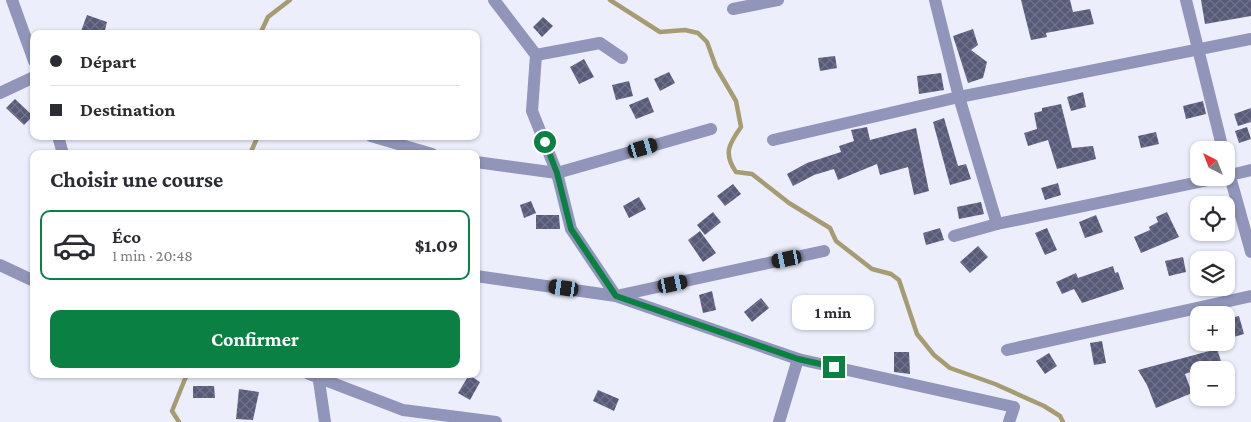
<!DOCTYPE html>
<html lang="fr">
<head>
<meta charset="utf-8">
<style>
  :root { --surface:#fff; --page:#f7f7f7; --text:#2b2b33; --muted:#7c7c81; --line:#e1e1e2; --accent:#0b8043 }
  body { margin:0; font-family:"Crimson Pro",serif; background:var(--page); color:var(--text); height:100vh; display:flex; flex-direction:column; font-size:19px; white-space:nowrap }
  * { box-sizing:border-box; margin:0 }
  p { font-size:16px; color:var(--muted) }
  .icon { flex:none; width:28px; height:28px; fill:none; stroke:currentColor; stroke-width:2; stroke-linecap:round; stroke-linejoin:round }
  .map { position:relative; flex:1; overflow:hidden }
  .drawer { position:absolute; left:30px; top:150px; width:450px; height:228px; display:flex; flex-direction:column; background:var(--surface); border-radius:10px; box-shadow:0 1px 4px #0004 }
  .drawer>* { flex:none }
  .hud { position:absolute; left:30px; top:30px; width:450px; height:110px; border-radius:10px; box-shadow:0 1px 4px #0004; display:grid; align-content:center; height:110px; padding:0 20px; background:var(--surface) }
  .needle { width:32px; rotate:318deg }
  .fabs { position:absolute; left:1190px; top:141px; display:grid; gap:10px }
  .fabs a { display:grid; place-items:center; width:45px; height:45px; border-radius:10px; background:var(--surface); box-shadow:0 1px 4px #0004; font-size:25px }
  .end { position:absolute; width:22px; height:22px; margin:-11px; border:6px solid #0b8043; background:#fff; box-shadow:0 0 0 2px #fff }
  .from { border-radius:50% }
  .bubble { position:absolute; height:35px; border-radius:10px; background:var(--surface); box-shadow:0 1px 4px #0004; font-size:16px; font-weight:700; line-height:35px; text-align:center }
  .car { position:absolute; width:15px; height:30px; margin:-15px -8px; border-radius:6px; box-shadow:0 0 4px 1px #0007; background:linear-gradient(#222 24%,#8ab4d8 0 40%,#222 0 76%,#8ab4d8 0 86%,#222 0) }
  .hud b { display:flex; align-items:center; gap:18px; height:48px; font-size:19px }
  .hud b+b { border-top:1px solid var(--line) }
  .hud i { width:12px; height:12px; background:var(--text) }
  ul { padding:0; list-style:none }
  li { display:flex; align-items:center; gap:15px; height:70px; margin:0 10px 8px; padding:0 10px; border:2px solid transparent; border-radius:10px }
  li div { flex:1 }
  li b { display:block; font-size:19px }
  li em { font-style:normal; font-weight:700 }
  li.selected { border-color:var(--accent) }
  li>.icon { width:45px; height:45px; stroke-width:1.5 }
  h2 { padding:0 20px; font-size:22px; line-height:60px }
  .cta { display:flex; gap:10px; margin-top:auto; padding:10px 20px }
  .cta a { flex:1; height:58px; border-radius:10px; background:var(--accent); color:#fff; font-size:20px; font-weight:700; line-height:58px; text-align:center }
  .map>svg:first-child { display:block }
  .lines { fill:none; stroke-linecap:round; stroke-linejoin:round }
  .stream { stroke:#a79b71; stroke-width:4.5 }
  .building { fill:url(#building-cross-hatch) }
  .minor { stroke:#9095b9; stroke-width:12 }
  .route { stroke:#0b8043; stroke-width:6 }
</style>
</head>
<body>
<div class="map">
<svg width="1251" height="422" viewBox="0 0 1251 422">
  <defs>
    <pattern id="building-cross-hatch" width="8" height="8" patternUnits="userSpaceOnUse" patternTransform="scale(1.25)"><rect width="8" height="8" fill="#575b79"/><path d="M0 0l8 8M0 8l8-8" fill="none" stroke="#70738a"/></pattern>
  </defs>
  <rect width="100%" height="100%" fill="#eceefc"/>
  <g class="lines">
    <g class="stream">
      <path d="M610,0L660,32L685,30L698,33L707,42L716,67L736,101L741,127C729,144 723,153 736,172L752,174L789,203L830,228L836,241L872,269L891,274L899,280L917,334L934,355L950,368L995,384L1044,406L1060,416L1063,422"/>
      <polyline points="260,34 268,17 290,0"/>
      <polyline points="250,154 258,136"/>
      <polyline points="179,422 172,411 187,374"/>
    </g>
  </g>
  <g class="building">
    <polygon points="1021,0 1070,0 1073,12 1090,9 1094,24 1046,33 1047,37 1031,40"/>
    <polygon points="1201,0 1251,0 1251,16 1205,24"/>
    <polygon points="87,15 107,22 104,34 80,34"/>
    <polygon points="543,17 553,26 542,37 533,27"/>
    <polygon points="973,29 978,45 971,50 987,62 983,78 968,83 953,36"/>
    <polygon points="835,56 837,68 820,71 818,58"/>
    <polygon points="584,59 594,77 579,84 570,67"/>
    <polygon points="669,72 675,83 660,91 654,79"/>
    <polygon points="941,73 944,90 919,94 917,76"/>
    <polygon points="629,81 633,96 616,100 612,85"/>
    <polygon points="1083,92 1086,107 1071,111 1067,97"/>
    <polygon points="648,97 654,112 636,119 629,105"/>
    <polygon points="15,99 33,116 24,125 6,108"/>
    <polygon points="1203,101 1206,114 1186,119 1183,106"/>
    <polygon points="1061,104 1072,148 1093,146 1096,159 1057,169 1048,140 1028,146 1024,133 1037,129 1034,113 1042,111 1042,108"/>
    <polygon points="1251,108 1251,122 1238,126 1234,114"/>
    <polygon points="944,118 958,166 966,164 971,179 950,185 933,122"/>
    <polygon points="867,127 870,140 916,128 929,191 914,195 908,167 880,175 877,164 838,180 834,169 814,175 793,186 787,174 807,163 841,152 839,146 854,141 851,130"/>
    <polygon points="1247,127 1251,139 1239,143 1235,131"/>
    <polygon points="1156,132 1159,144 1141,148 1138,136"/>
    <polygon points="1058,183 1061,195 1045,200 1041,188"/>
    <polygon points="733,184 741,194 725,206 717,196"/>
    <polygon points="639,197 646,209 629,218 623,206"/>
    <polygon points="531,201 536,213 524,218 520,205"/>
    <polygon points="981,202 984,214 959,219 957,207"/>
    <polygon points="713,212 721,222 705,235 697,225"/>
    <polygon points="1167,212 1179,237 1141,253 1134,237 1150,230 1149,227 1158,222 1156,217"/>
    <polygon points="536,215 559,215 560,229 536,229"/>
    <polygon points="1096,215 1103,232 1085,238 1079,222"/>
    <polygon points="940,228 944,240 926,245 923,233"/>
    <polygon points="1047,228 1057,250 1045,255 1035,233"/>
    <polygon points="700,231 716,253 703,262 688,240"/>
    <polygon points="978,246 988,257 970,273 960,262"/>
    <polygon points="1183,257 1186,272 1169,276 1165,261"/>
    <polygon points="1113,266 1115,273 1118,272 1124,289 1082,303 1074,289 1062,294 1056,282 1076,273 1078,278"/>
    <polygon points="712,291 716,310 703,313 699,295"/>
    <polygon points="761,298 769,308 752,322 744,312"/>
    <polygon points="1239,316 1244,334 1230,338 1226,319"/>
    <polygon points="1102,341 1106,363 1094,365 1090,343"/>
    <polygon points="1217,349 1221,361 1185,374 1192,393 1156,408 1147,385 1138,370"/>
    <polygon points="894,352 909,352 910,374 894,372"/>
    <polygon points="1049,353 1057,366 1045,374 1036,361"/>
    <polygon points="469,375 480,382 470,400 458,393"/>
    <polygon points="193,386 214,386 215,398 193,398"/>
    <polygon points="239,389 259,392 253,420 236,419"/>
    <polygon points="598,390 619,399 614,411 593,401"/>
  </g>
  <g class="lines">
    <g class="minor">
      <polyline points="12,0 34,61"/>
      <polyline points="494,0 536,55 532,111 557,173 571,229 616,296 824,251"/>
      <polyline points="935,0 959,97 997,224"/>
      <polyline points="1186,0 1223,150"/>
      <polyline points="733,9 778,0"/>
      <polyline points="536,55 600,43 622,58"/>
      <polyline points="0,93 34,77"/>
      <polyline points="58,136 63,154"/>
      <polyline points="371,136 432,154"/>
      <polyline points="773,140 959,97 1251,39"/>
      <polyline points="476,162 557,173 711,129"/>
      <polyline points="1226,162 1251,252"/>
      <polyline points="1226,176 1251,170"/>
      <polyline points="954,236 997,224 1218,178"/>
      <polyline points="0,265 34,281"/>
      <polyline points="476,276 616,296 798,359 1014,407 1009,422"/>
      <polyline points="1007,350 1251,296"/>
      <polyline points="309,374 403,410 496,422"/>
      <polyline points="318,374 325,422"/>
      <polyline points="779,422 798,359"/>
    </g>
  </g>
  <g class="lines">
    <polyline class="route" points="545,142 557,173 571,229 616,296 798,359 834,367"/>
  </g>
</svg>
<div class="fabs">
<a><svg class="needle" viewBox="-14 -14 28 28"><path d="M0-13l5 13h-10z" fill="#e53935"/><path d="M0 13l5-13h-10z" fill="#7c7c81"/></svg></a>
<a><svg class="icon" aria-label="locate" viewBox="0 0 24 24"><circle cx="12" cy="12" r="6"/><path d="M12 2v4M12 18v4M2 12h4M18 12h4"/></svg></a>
<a><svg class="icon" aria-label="layers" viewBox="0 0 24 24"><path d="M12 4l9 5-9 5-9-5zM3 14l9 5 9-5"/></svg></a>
<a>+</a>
<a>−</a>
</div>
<i class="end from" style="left:545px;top:142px"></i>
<i class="end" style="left:834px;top:367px"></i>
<div class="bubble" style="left:792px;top:295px;width:82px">1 min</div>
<i class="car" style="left:643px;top:148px;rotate:74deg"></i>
<i class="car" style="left:787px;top:259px;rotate:258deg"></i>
<i class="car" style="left:673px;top:284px;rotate:78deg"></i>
<i class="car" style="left:564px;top:288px;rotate:278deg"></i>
<div class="hud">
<b><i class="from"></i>Départ</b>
<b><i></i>Destination</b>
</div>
<section class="drawer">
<h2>Choisir une course</h2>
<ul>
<li class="selected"><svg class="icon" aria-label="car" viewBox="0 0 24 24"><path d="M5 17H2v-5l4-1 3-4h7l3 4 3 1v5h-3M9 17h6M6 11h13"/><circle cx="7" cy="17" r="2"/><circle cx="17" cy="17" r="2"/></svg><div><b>Éco</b><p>1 min · 20:48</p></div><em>$1.09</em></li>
</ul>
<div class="cta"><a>Confirmer</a></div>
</section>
</div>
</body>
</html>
